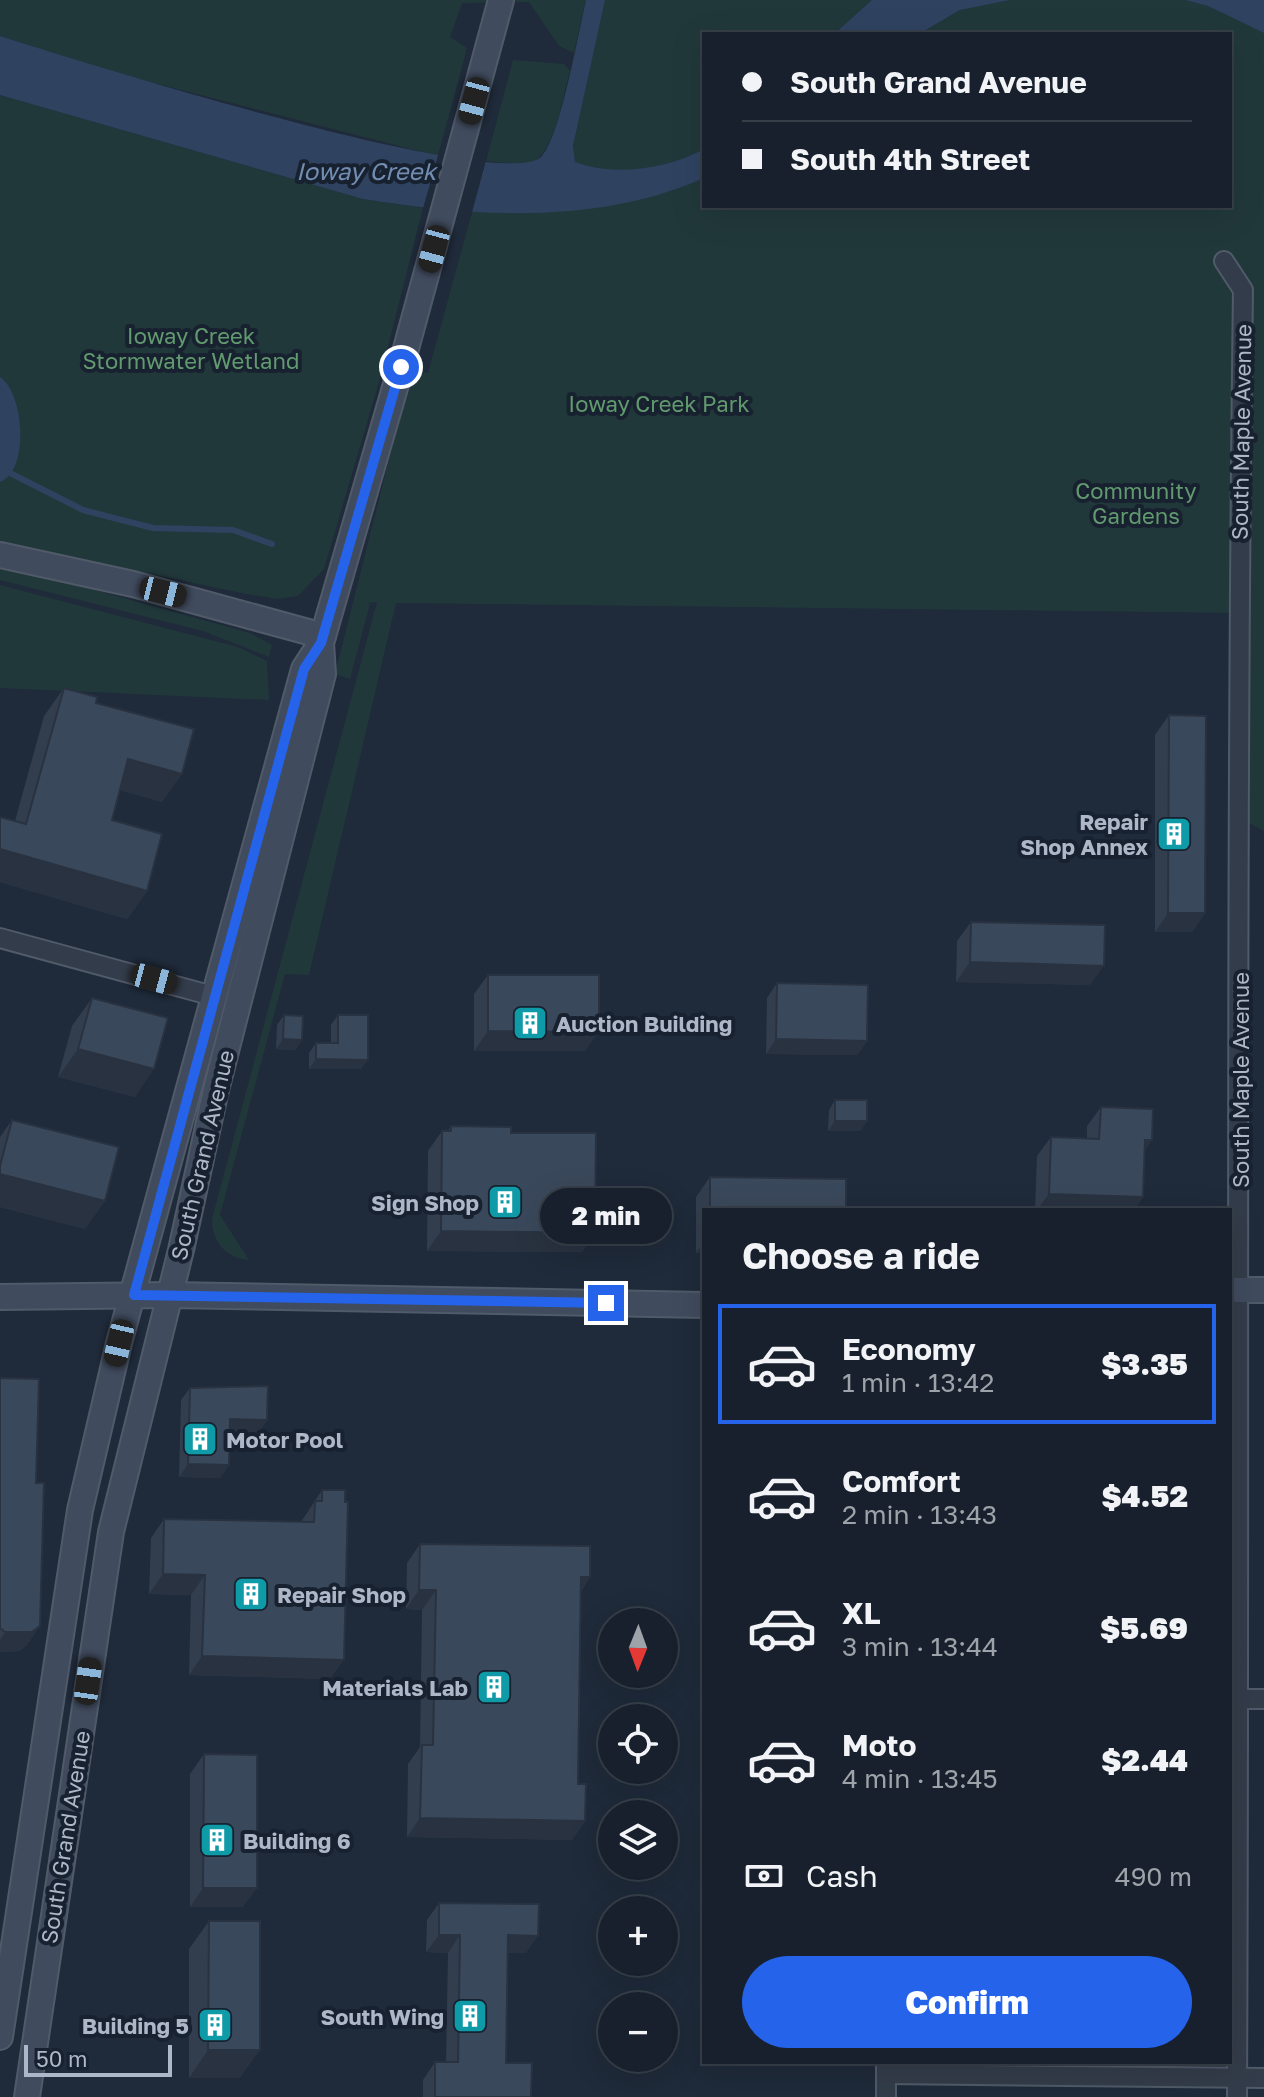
<!DOCTYPE html>
<html lang="en">
<head>
<meta charset="utf-8">
<style>
  :root { --surface:#17202c; --page:#242d38; --text:#f1f3f6; --muted:#9ea3a9; --line:#363e48; --accent:#2563eb }
  body { margin:0; font-family:"Golos Text",sans-serif; background:var(--page); color:var(--text); height:100vh; display:flex; flex-direction:column; font-size:30px; white-space:nowrap }
  * { box-sizing:border-box; margin:0 }
  p { font-size:26px; color:var(--muted) }
  .icon { flex:none; width:44px; height:44px; fill:none; stroke:currentColor; stroke-width:2; stroke-linecap:round; stroke-linejoin:round }
  .map { position:relative; flex:1; overflow:hidden }
  .sheet { position:absolute; left:702px; top:1208px; width:530px; height:856px; display:flex; flex-direction:column; background:var(--surface); border-radius:0px; box-shadow:0 8px 32px #0002,0 0 0 2px var(--line) }
  .sheet>* { flex:none }
  .banner { position:absolute; left:702px; top:32px; width:530px; height:176px; border-radius:0px; box-shadow:0 8px 32px #0002,0 0 0 2px var(--line); display:grid; align-content:center; height:176px; padding:0 40px; background:var(--surface) }
  .needle { width:52px; rotate:181deg }
  .tools { position:absolute; left:598px; top:1608px; display:grid; gap:16px }
  .tools a { display:grid; place-items:center; width:80px; height:80px; border-radius:50%; background:var(--surface); box-shadow:0 8px 32px #0002,0 0 0 2px var(--line); font-size:40px }
  .scale { position:absolute; left:24px; bottom:20px; width:148px; box-sizing:border-box; padding-left:8px; border:4px solid #adb7c7; border-top:0; font-size:22px; line-height:28px; white-space:nowrap; color:#adb7c7; -webkit-text-stroke:6px #18212f; paint-order:stroke }
  .end { position:absolute; width:36px; height:36px; margin:-18px; border:10px solid #2563eb; background:#fff; box-shadow:0 0 0 4px #fff }
  .from { border-radius:50% }
  .bubble { position:absolute; height:56px; border-radius:28px; background:var(--surface); box-shadow:0 8px 32px #0002,0 0 0 2px var(--line); font-size:26px; font-weight:800; line-height:56px; text-align:center }
  .car { position:absolute; width:24px; height:48px; margin:-24px -12px; border-radius:10px; box-shadow:0 0 6px 2px #0007; background:linear-gradient(#222 24%,#8ab4d8 0 40%,#222 0 76%,#8ab4d8 0 86%,#222 0) }
  .banner b { display:flex; align-items:center; gap:28px; height:76px; font-size:30px }
  .banner b+b { border-top:2px solid var(--line) }
  .banner i { width:20px; height:20px; background:var(--text) }
  ul { padding:0; list-style:none }
  li { display:flex; align-items:center; gap:24px; height:120px; margin:0 16px 12px; padding:0 24px; border:4px solid transparent; border-radius:0px }
  li div { flex:1 }
  li b { display:block; font-size:30px }
  li em { font-style:normal; font-weight:800 }
  li.on { border-color:var(--accent) }
  li>.icon { width:72px; height:72px; stroke-width:1.5 }
  h2 { padding:0 40px; font-size:36px; line-height:96px }
  .pay { display:flex; align-items:center; gap:20px; height:88px; padding:0 40px; font-size:30px }
  .pay p { margin-inline-start:auto }
  .action { display:flex; gap:16px; margin-top:auto; padding:16px 40px }
  .action a { flex:1; height:92px; border-radius:48px; background:var(--accent); color:#fff; font-size:32px; font-weight:800; line-height:92px; text-align:center }
  .map>svg:first-child { display:block }
  .green { fill:#21383b }
  .water { fill:#2f4361 }
  .pier { fill:#1f2a3a }
  .lines { fill:none; stroke-linecap:round; stroke-linejoin:round }
  .stream { stroke:#2f4361; stroke-width:6 }
  .street-casing { stroke:#505a68; stroke-width:22 }
  .secondary-casing { stroke:#505a68; stroke-width:28 }
  .street { stroke:#333c4a; stroke-width:18 }
  .secondary { stroke:#404b5e; stroke-width:24 }
  .wall { fill:#323e4e }
  .shaded-wall { fill:#293240 }
  .building { fill:#3a485b; stroke:#293240; stroke-width:2 }
  .route { stroke:#2563eb; stroke-width:10 }
  .labels { text-anchor:middle; dominant-baseline:central; stroke-width:8; stroke-linejoin:round; paint-order:stroke }
  .park-label { font-size:22px; fill:#629a6f; stroke:#18212f }
  .street-label { font-size:22px; fill:#adb7c7; stroke:#18212f }
  .poi-label { font-size:22px; font-weight:bold; fill:#adb7c7; stroke:#18212f; text-anchor:end }
  .water-label { font-size:24px; font-style:italic; fill:#728db2; stroke:#18212f }
</style>
</head>
<body>
<div class="map">
<svg width="1264" height="2097" viewBox="0 0 1264 2097">
  <rect width="100%" height="100%" fill="#1f2a3a"/>
  <g class="green">
    <path d="M0,0H872L834,34H704V149C667,170 616,177 575,163L573,146L604,3L585,2L574,53L559,46L529,2L462,3L450,37L467,48L438,156L119,74L0,36Z"/>
    <path d="M1010,0H1185L1208,6L1264,33V831L1249,823L1238,613L396,603L309,975L285,974L220,1215L249,1260C226,1258 212,1242 212,1219L377,602L366,603L370,604L350,679L335,674L404,400L417,371L428,373L472,212C548,213 633,210 704,178V206H1230V34H919L960,10Z"/>
    <path d="M513,60L564,64L570,71C564,91 554,157 531,162C517,165 499,162 486,161Z"/>
    <polygon points="0,95 363,199 423,208 379,382 324,569 298,596 277,599 246,594 0,542"/>
    <polygon points="0,569 73,584 250,633 272,645 269,657 203,631 0,580"/>
    <polygon points="0,585 238,647 267,661 269,700 0,688"/>
  </g>
  <g class="water">
    <path d="M586,0H605L573,146L575,162C615,177 667,169 704,149V178C598,225 475,217 363,199L0,95V36C69,58 500,194 541,157C560,139 579,30 586,0Z"/>
    <polygon points="872,0 1010,0 960,10 919,34 834,34"/>
    <polygon points="1185,0 1264,0 1264,33 1208,6"/>
    <path d="M0,377C24,393 30,470 0,482Z"/>
  </g>
  <polygon class="pier" points="439,152 487,157 471,216 422,212"/>
  <g class="lines">
    <polyline class="stream" points="12,474 83,510 153,528 233,530 272,544"/>
    <g class="street-casing">
      <g id="street">
        <path d="M1224,261L1243,290C1235,892 1240,1495 1237,2097"/>
        <polyline points="0,938 213,996"/>
        <polyline points="1230,1699 1264,1699"/>
        <polyline points="886,2074 1264,2078"/>
        <polyline points="886,2097 886,2064"/>
      </g>
    </g>
    <g class="secondary-casing">
      <g id="secondary">
        <polyline points="0,555 133,584 323,636"/>
        <polyline points="1230,1290 1264,1290"/>
        <polyline points="0,1297 170,1295 704,1305"/>
        <polyline points="0,2037 80,1510 119,1343 304,669 321,643 401,367 501,0"/>
        <polyline points="27,2097 111,1532 181,1250 216,1090 323,674 321,643"/>
      </g>
    </g>
    <use href="#street" class="street"/>
    <use href="#secondary" class="secondary"/>
  </g>
  <g class="wall">
    <polygon points="64,688 96,703 162,802 120,790 112,820 147,891 127,919 0,882 0,817 15,821 44,716"/>
    <polygon points="1169,715 1205,913 1192,932 1155,932 1155,735"/>
    <polygon points="971,922 1090,985 956,982 957,941"/>
    <polygon points="488,975 585,1051 474,1051 474,994"/>
    <polygon points="777,983 867,1041 857,1055 766,1054 767,998"/>
    <polygon points="92,998 135,1097 58,1077 72,1026"/>
    <polygon points="284,1015 302,1040 295,1050 276,1049 277,1025"/>
    <polygon points="338,1015 361,1069 309,1069 309,1053 316,1043 331,1043 331,1025"/>
    <polygon points="835,1100 867,1121 860,1131 828,1131 829,1110"/>
    <polygon points="1101,1107 1152,1140 1145,1150 1143,1197 1134,1210 1035,1210 1037,1156 1051,1137 1087,1138 1087,1126"/>
    <polygon points="12,1120 85,1229 0,1207 0,1137"/>
    <polygon points="451,1126 511,1133 595,1233 582,1252 427,1251 428,1151 442,1131 448,1131"/>
    <polygon points="710,1177 846,1210 704,1210 704,1253 696,1253 696,1197"/>
    <polygon points="0,1378 27,1645 19,1651 0,1652"/>
    <polygon points="190,1388 267,1420 258,1433 229,1432 229,1465 220,1478 179,1477 181,1400"/>
    <polygon points="322,1490 330,1679 189,1675 191,1595 149,1594 151,1538 164,1519 301,1522"/>
    <polygon points="420,1544 590,1577 581,1591 578,1784 585,1821 572,1840 407,1837 408,1764 420,1747 422,1610 406,1609 407,1563"/>
    <polygon points="204,1754 243,1907 190,1907 190,1774"/>
    <polygon points="439,1903 526,1953 507,1953 506,2063 531,2097 423,2097 423,2080 435,2062 446,2062 448,1953 426,1952 427,1920"/>
    <polygon points="209,1921 240,2078 189,2078 189,1949"/>
  </g>
  <g class="shaded-wall">
    <polygon points="128,759 182,774 162,802 108,787"/>
    <polygon points="0,849 147,891 127,919 0,882"/>
    <polygon points="1168,913 1205,913 1192,932 1155,932"/>
    <polygon points="970,962 1104,966 1090,985 956,982"/>
    <polygon points="488,1031 599,1032 585,1051 474,1051"/>
    <polygon points="283,1039 302,1040 295,1050 276,1049"/>
    <polygon points="776,1039 867,1041 857,1055 766,1054"/>
    <polygon points="78,1049 154,1069 135,1097 58,1077"/>
    <polygon points="316,1059 368,1060 361,1069 309,1069"/>
    <polygon points="835,1121 867,1121 860,1131 828,1131"/>
    <polygon points="1145,1140 1152,1140 1138,1159"/>
    <polygon points="0,1174 105,1201 85,1229 0,1207"/>
    <polygon points="1049,1194 1143,1197 1134,1210 1037,1210"/>
    <polygon points="441,1231 595,1233 582,1252 427,1251"/>
    <polygon points="704,1242 704,1253 696,1253"/>
    <polygon points="230,1419 267,1420 258,1433 221,1432"/>
    <polygon points="188,1464 229,1465 220,1478 179,1477"/>
    <polygon points="163,1574 205,1575 191,1595 149,1594"/>
    <polygon points="581,1577 590,1577 576,1597"/>
    <polygon points="419,1590 436,1590 422,1610 406,1609"/>
    <polygon points="40,1626 27,1645 19,1651 0,1652 0,1640 5,1632"/>
    <polygon points="202,1656 344,1660 330,1679 189,1675"/>
    <polygon points="420,1818 585,1821 572,1840 407,1837"/>
    <polygon points="203,1888 257,1888 243,1907 190,1907"/>
    <polygon points="439,1935 460,1935 448,1953 426,1952"/>
    <polygon points="508,1935 538,1936 526,1953 495,1953"/>
    <polygon points="208,2050 260,2050 240,2078 189,2078"/>
  </g>
  <g class="building">
    <polygon points="64,688 97,697 96,703 194,729 182,774 128,759 112,820 162,834 147,891 0,849 0,817 26,824"/>
    <polygon points="1169,715 1206,716 1205,913 1168,913"/>
    <polygon points="971,922 1105,925 1104,966 970,962"/>
    <polygon points="488,975 599,975 599,1032 488,1031"/>
    <polygon points="777,983 868,985 867,1041 776,1039"/>
    <polygon points="92,998 168,1018 154,1069 78,1049"/>
    <polygon points="284,1015 303,1016 302,1040 283,1039"/>
    <polygon points="338,1015 368,1015 368,1060 316,1059 316,1043 338,1043"/>
    <rect x="835" y="1100" width="32" height="21"/>
    <polygon points="1101,1107 1153,1109 1152,1140 1145,1140 1143,1197 1049,1194 1051,1137 1099,1139"/>
    <polygon points="12,1120 119,1147 105,1201 0,1174 0,1166"/>
    <polygon points="451,1126 511,1127 511,1133 596,1133 595,1233 441,1231 442,1131 451,1131"/>
    <polygon points="710,1177 846,1179 846,1210 710,1210"/>
    <polygon points="0,1378 39,1379 36,1483 44,1483 40,1626 32,1632 5,1632 0,1628"/>
    <polygon points="268,1386 267,1420 230,1419 229,1465 188,1464 190,1388"/>
    <polygon points="322,1490 345,1490 345,1502 348,1502 344,1660 202,1656 205,1575 163,1574 164,1519 314,1522 315,1501 322,1501"/>
    <polygon points="420,1544 590,1546 590,1577 581,1577 578,1784 586,1784 585,1821 420,1818 422,1745 433,1745 436,1590 419,1590"/>
    <polygon points="204,1754 257,1755 257,1888 203,1888"/>
    <polygon points="439,1903 539,1904 538,1936 508,1935 506,2063 532,2063 531,2097 435,2097 435,2062 458,2062 460,1935 439,1935"/>
    <polygon points="209,1921 260,1921 260,2050 208,2050"/>
  </g>
  <g class="lines">
    <polyline class="route" points="401,367 321,643 304,669 134,1295 606,1303"/>
  </g>
  <defs>
    <g id="building-square" transform="scale(1.8)"><rect x="-9" y="-9" width="18" height="18" rx="4" fill="#0f9aa8" stroke="#18212f"/><path d="M-4-6H4V6H1V3H-1V6H-4ZM-2.5-4.3h1.7v1.8h-1.7ZM.8-4.3h1.7v1.8H.8ZM-2.5-1h1.7V.8h-1.7ZM.8-1h1.7V.8H.8Z" fill="#fff"/></g>
  </defs>
  <g fill-rule="evenodd">
    <use href="#building-square" x="1174" y="834"/>
    <use href="#building-square" x="530" y="1023"/>
    <use href="#building-square" x="505" y="1202"/>
    <use href="#building-square" x="200" y="1439"/>
    <use href="#building-square" x="251" y="1594"/>
    <use href="#building-square" x="494" y="1687"/>
    <use href="#building-square" x="217" y="1840"/>
    <use href="#building-square" x="470" y="2016"/>
    <use href="#building-square" x="215" y="2025"/>
  </g>
  <g class="labels">
    <g class="park-label">
      <text x="191" y="335">Ioway Creek<tspan x="191" dy="25">Stormwater Wetland</tspan></text>
      <text x="659" y="403">Ioway Creek Park</text>
      <text x="1136" y="490">Community<tspan x="1136" dy="25">Gardens</tspan></text>
    </g>
    <g class="street-label">
      <text transform="translate(1241 432) rotate(-89)">South Maple Avenue</text>
      <text transform="translate(1240 1080) rotate(-90)">South Maple Avenue</text>
      <text transform="translate(202 1155) rotate(-77)">South Grand Avenue</text>
      <text transform="translate(65 1837) rotate(-81)">South Grand Avenue</text>
    </g>
    <g class="poi-label">
      <text x="1148" y="821">Repair<tspan x="1148" dy="25">Shop Annex</tspan></text>
      <text x="556" y="1023" text-anchor="start">Auction Building</text>
      <text x="479" y="1202">Sign Shop</text>
      <text x="226" y="1439" text-anchor="start">Motor Pool</text>
      <text x="277" y="1594" text-anchor="start">Repair Shop</text>
      <text x="468" y="1687">Materials Lab</text>
      <text x="243" y="1840" text-anchor="start">Building 6</text>
      <text x="444" y="2016">South Wing</text>
      <text x="189" y="2025">Building 5</text>
    </g>
    <g class="water-label">
      <text x="366" y="170">Ioway Creek</text>
    </g>
  </g>
</svg>
<div class="tools">
<a><svg class="needle" viewBox="-14 -14 28 28"><path d="M0-13l5 13h-10z" fill="#e53935"/><path d="M0 13l5-13h-10z" fill="#9ea3a9"/></svg></a>
<a><svg class="icon" aria-label="locate" viewBox="0 0 24 24"><circle cx="12" cy="12" r="6"/><path d="M12 2v4M12 18v4M2 12h4M18 12h4"/></svg></a>
<a><svg class="icon" aria-label="layers" viewBox="0 0 24 24"><path d="M12 4l9 5-9 5-9-5zM3 14l9 5 9-5"/></svg></a>
<a>+</a>
<a>−</a>
</div>
<div class="scale">50 m</div>
<i class="end from" style="left:401px;top:367px"></i>
<i class="end" style="left:606px;top:1303px"></i>
<div class="bubble" style="left:540px;top:1188px;width:132px">2 min</div>
<i class="car" style="left:474px;top:101px;rotate:195deg"></i>
<i class="car" style="left:434px;top:249px;rotate:195deg"></i>
<i class="car" style="left:163px;top:592px;rotate:104deg"></i>
<i class="car" style="left:154px;top:979px;rotate:105deg"></i>
<i class="car" style="left:119px;top:1343px;rotate:193deg"></i>
<i class="car" style="left:88px;top:1681px;rotate:8deg"></i>
<div class="banner">
<b><i class="from"></i>South Grand Avenue</b>
<b><i></i>South 4th Street</b>
</div>
<section class="sheet">
<h2>Choose a ride</h2>
<ul>
<li class="on"><svg class="icon" aria-label="car" viewBox="0 0 24 24"><path d="M5 17H2v-5l4-1 3-4h7l3 4 3 1v5h-3M9 17h6M6 11h13"/><circle cx="7" cy="17" r="2"/><circle cx="17" cy="17" r="2"/></svg><div><b>Economy</b><p>1 min · 13:42</p></div><em>$3.35</em></li>
<li><svg class="icon" aria-label="car" viewBox="0 0 24 24"><path d="M5 17H2v-5l4-1 3-4h7l3 4 3 1v5h-3M9 17h6M6 11h13"/><circle cx="7" cy="17" r="2"/><circle cx="17" cy="17" r="2"/></svg><div><b>Comfort</b><p>2 min · 13:43</p></div><em>$4.52</em></li>
<li><svg class="icon" aria-label="car" viewBox="0 0 24 24"><path d="M5 17H2v-5l4-1 3-4h7l3 4 3 1v5h-3M9 17h6M6 11h13"/><circle cx="7" cy="17" r="2"/><circle cx="17" cy="17" r="2"/></svg><div><b>XL</b><p>3 min · 13:44</p></div><em>$5.69</em></li>
<li><svg class="icon" aria-label="car" viewBox="0 0 24 24"><path d="M5 17H2v-5l4-1 3-4h7l3 4 3 1v5h-3M9 17h6M6 11h13"/><circle cx="7" cy="17" r="2"/><circle cx="17" cy="17" r="2"/></svg><div><b>Moto</b><p>4 min · 13:45</p></div><em>$2.44</em></li>
</ul>
<div class="pay"><svg class="icon" aria-label="cash" viewBox="0 0 24 24"><path d="M3 7h18v10H3z"/><circle cx="12" cy="12" r="2"/></svg>Cash<p>490 m</p></div>
<div class="action"><a>Confirm</a></div>
</section>
</div>
</body>
</html>
